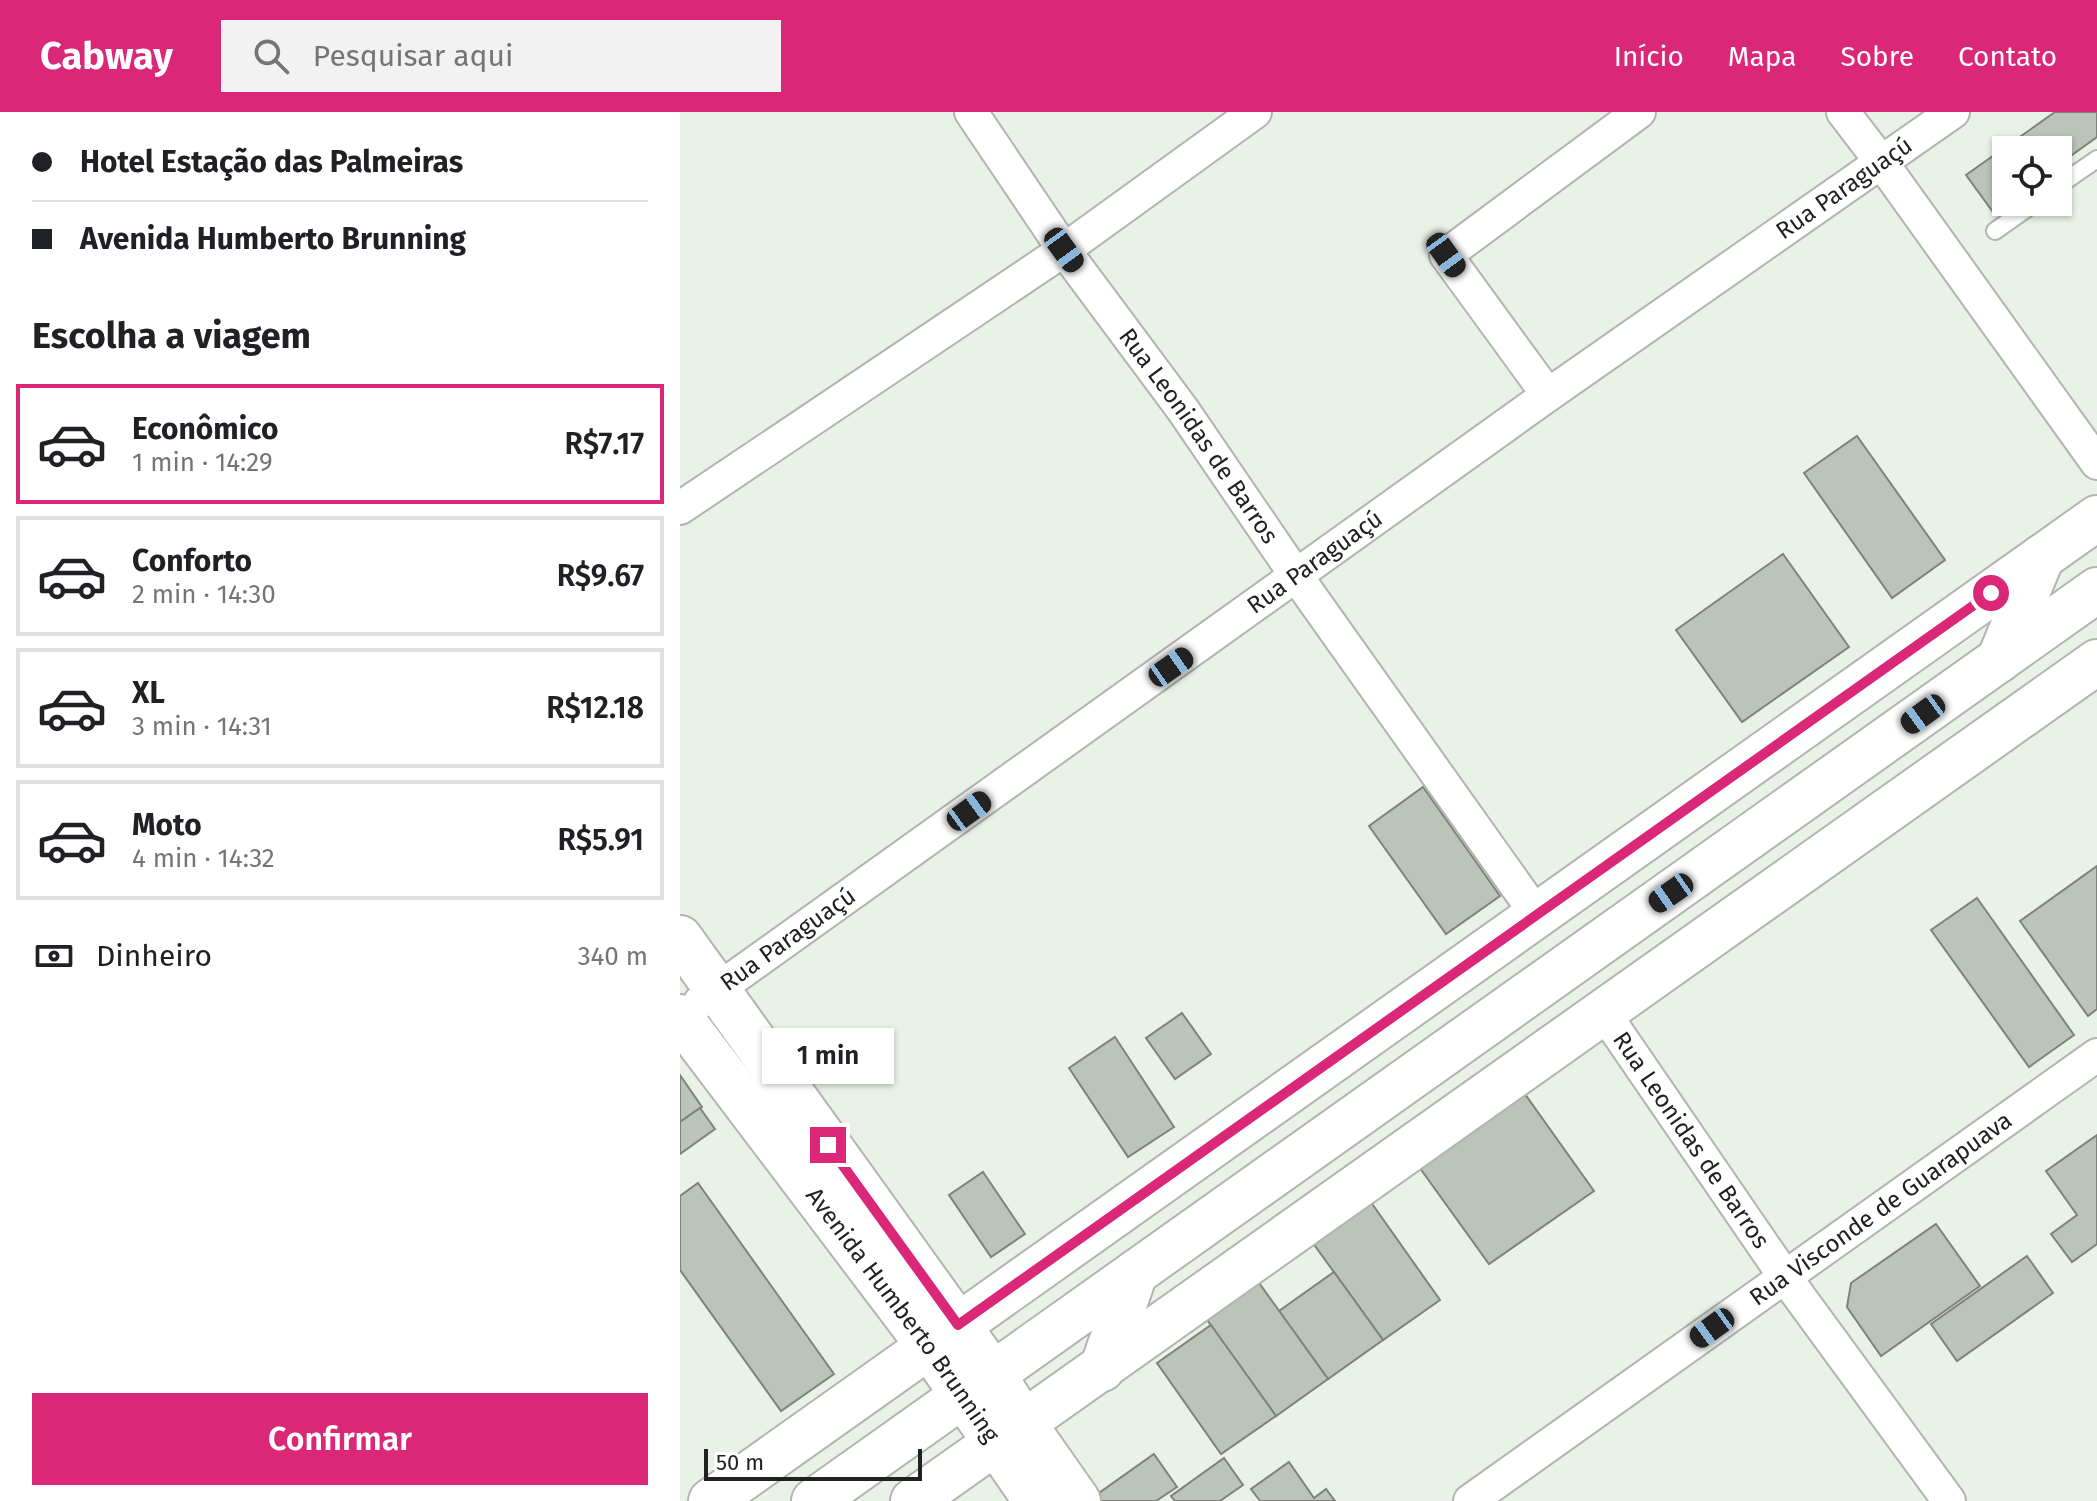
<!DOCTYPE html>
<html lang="pt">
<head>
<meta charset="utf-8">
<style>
  :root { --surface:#fff; --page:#f2f2f2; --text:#202124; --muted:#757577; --line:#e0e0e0; --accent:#db2777 }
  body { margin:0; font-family:"Fira Sans",sans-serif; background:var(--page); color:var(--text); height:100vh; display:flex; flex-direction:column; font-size:30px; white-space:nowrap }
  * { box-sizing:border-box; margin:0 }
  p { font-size:26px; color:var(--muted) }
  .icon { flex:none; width:44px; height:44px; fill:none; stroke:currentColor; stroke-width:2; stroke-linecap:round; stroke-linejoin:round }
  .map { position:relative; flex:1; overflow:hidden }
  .side { display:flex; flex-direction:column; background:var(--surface); width:680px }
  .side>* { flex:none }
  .hud { display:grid; align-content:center; height:176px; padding:0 32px; background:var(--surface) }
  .fabs { position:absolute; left:1312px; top:24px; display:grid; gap:16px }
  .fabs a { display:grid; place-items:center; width:80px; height:80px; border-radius:0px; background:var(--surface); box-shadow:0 2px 6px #0004; font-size:40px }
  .scale { position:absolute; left:24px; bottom:20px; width:218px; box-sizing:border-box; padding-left:8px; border:4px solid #20221f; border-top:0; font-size:22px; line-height:28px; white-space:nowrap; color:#20221f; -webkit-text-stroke:6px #fff; paint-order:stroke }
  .end { position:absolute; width:36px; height:36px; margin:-18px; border:10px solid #db2777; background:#fff; box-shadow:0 0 0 4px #fff }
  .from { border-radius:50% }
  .bubble { position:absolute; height:56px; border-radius:0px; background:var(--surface); box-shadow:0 2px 6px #0004; font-size:26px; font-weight:600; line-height:56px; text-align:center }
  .car { position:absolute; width:24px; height:48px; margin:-24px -12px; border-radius:10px; box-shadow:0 0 6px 2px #0007; background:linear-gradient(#222 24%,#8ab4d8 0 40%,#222 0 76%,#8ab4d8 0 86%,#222 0) }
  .hud b { display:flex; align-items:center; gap:28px; height:76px; font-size:30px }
  .hud b+b { border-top:2px solid var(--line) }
  .hud i { width:20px; height:20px; background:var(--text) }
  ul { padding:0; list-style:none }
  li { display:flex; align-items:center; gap:24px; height:120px; margin:0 16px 12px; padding:0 16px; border:4px solid var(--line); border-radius:0px }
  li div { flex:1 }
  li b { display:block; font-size:30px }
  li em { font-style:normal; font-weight:600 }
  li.on { border-color:var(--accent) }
  li>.icon { width:72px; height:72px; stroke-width:1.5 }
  h2 { padding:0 32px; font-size:36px; line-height:96px }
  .pay { display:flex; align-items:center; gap:20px; height:88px; padding:0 32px; font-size:30px }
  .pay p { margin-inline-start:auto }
  .primary-button { display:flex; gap:16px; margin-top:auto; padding:16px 32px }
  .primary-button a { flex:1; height:92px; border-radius:0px; background:var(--accent); color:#fff; font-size:32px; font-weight:600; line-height:92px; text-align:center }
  header { display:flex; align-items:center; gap:48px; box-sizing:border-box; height:112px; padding:0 40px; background:var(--accent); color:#fff }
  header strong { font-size:38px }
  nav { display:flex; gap:44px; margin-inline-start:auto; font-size:28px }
  .search { width:560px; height:72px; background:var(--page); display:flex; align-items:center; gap:20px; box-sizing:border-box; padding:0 28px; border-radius:0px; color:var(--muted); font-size:30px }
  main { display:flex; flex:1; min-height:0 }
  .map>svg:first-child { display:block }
  .building { fill:#bcc3ba; stroke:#7e847c; stroke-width:2 }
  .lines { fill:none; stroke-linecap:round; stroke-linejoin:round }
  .lane-casing { stroke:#b0b6ae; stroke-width:20 }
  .street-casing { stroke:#b0b6ae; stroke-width:36 }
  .secondary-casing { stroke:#b0b6ae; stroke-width:48 }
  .primary-casing { stroke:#b0b6ae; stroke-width:48 }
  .lane { stroke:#fff; stroke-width:16 }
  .street { stroke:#fff; stroke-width:32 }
  .secondary { stroke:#fff; stroke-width:44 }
  .primary { stroke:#fff; stroke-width:44 }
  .route { stroke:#db2777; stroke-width:10 }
  .labels { text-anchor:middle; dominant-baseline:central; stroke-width:6; stroke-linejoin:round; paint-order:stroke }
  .street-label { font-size:24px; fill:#20221f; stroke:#fff }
</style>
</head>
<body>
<header>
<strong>Cabway</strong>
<div class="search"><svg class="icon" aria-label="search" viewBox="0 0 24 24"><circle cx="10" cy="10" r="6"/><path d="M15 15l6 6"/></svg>Pesquisar aqui</div>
<nav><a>Início</a><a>Mapa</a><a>Sobre</a><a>Contato</a></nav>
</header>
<main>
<section class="side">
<div class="hud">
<b><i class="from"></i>Hotel Estação das Palmeiras</b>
<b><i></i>Avenida Humberto Brunning</b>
</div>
<h2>Escolha a viagem</h2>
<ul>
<li class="on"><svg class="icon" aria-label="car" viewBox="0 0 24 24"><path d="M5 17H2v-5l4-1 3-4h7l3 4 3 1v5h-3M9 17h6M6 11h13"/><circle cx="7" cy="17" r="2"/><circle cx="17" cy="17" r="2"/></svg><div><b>Econômico</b><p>1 min · 14:29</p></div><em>R$7.17</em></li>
<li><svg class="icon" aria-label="car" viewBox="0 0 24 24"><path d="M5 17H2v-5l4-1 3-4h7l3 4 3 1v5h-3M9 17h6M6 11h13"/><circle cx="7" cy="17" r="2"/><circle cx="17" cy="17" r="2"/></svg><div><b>Conforto</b><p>2 min · 14:30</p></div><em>R$9.67</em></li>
<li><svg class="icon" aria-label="car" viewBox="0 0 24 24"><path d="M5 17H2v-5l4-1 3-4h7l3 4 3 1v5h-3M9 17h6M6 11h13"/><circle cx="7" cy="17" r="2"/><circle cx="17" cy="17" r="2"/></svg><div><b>XL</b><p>3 min · 14:31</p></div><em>R$12.18</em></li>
<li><svg class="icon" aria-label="car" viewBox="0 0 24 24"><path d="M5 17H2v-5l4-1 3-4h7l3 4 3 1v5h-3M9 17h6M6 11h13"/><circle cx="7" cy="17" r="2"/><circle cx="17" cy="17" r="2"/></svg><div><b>Moto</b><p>4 min · 14:32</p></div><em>R$5.91</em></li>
</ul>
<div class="pay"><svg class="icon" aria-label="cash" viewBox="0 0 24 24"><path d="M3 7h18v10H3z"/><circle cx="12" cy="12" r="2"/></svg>Dinheiro<p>340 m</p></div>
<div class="primary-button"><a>Confirmar</a></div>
</section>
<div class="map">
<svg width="1417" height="1389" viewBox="0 0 1417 1389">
  <rect width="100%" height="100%" fill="#eaf1e8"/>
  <g class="building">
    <polygon points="1375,0 1417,0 1417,25 1378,53 1378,38 1326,38 1326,90 1313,100 1286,63"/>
    <polygon points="1177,324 1265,448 1212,486 1124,361"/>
    <polygon points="1103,442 1169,535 1062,610 996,518"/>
    <polygon points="743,675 820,784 766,822 689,714"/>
    <polygon points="1417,754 1417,897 1408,904 1340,809"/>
    <polygon points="1297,786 1394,923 1349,955 1251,818"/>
    <polygon points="502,901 531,942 495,967 466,926"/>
    <polygon points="435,925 494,1015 448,1045 389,956"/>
    <polygon points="0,963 22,995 0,1010"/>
    <polygon points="842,978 914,1079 809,1152 737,1052"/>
    <polygon points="20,996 35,1017 0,1042 0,1010"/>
    <polygon points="1417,1023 1417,1132 1392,1150 1371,1122 1397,1103 1366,1059"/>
    <polygon points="303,1060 345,1122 311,1145 269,1083"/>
    <polygon points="18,1071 154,1262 101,1299 0,1158 0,1084"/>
    <polygon points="688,1086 760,1188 703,1228 630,1127"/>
    <polygon points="1256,1112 1300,1174 1201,1244 1167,1195 1171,1171"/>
    <polygon points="1347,1144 1373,1181 1277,1249 1251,1212"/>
    <polygon points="654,1160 703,1228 648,1267 599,1199"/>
    <polygon points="577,1168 648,1267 596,1304 525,1205"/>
    <polygon points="531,1213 596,1304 541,1342 477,1251"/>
    <polygon points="474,1342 497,1375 476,1389 415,1389 412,1386"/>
    <polygon points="544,1346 563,1373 540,1389 495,1389 491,1384"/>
    <polygon points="609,1350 634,1386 646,1377 655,1389 580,1389 571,1377"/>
  </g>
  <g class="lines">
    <g class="lane-casing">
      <g id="lane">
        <polyline points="1378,74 1417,47"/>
        <polyline points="1315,119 1356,90"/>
      </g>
    </g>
    <g class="street-casing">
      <g id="street">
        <path id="s1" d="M291,0L384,138L503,298L617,465L857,803"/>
        <polyline points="1163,0 1202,51 1417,351"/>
        <polyline points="868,283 766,143 959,0"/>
        <polyline points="0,396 384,138 575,0"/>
        <path id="s2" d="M20,890L868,283L1273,0"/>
        <path id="s3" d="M924,901L1105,1165L1269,1389"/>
        <path id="s4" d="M790,1389L1417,943"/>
      </g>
    </g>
    <g class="secondary-casing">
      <g id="secondary">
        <polyline points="0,826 313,1262 344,1312 398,1389"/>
        <path id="s5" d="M0,905L249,1234L356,1389"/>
        <polyline points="31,1389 1417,406"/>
        <polyline points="233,1389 1417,550"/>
      </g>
    </g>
    <g class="primary-casing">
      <g id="primary">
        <polyline points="1319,548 1362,445"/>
        <polyline points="422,1257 455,1161"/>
        <polyline points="134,1389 1417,478"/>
      </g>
    </g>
    <use href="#lane" class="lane"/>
    <use href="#street" class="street"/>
    <use href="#secondary" class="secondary"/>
    <use href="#primary" class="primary"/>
  </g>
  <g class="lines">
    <polyline class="route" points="148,1033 278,1213 1311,481"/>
  </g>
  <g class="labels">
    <g class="street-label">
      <text stroke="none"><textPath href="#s2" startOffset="1404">Rua Paraguaçú</textPath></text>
      <text stroke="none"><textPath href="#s1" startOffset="396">Rua Leonidas de Barros</textPath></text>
      <text stroke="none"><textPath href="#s2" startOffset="756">Rua Paraguaçú</textPath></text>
      <text stroke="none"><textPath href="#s2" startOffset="108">Rua Paraguaçú</textPath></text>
      <text stroke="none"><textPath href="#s3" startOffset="154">Rua Leonidas de Barros</textPath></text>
      <text stroke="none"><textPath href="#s4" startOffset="504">Rua Visconde de Guarapuava</textPath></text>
      <text stroke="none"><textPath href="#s5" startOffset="372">Avenida Humberto Brunning</textPath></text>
    </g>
  </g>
</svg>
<div class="fabs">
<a><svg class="icon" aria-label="locate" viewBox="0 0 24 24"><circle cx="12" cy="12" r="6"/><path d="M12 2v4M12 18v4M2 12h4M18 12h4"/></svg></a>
</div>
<div class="scale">50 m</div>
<i class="end from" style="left:1311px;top:481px"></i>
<i class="end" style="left:148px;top:1033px"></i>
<div class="bubble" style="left:82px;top:916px;width:132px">1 min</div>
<i class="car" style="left:384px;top:138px;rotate:144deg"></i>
<i class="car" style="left:766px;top:143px;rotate:144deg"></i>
<i class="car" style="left:491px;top:555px;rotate:55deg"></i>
<i class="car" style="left:1243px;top:602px;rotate:234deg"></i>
<i class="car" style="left:289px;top:699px;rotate:54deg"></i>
<i class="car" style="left:991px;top:781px;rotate:235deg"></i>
<i class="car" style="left:1032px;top:1216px;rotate:234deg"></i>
</div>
</main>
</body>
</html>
